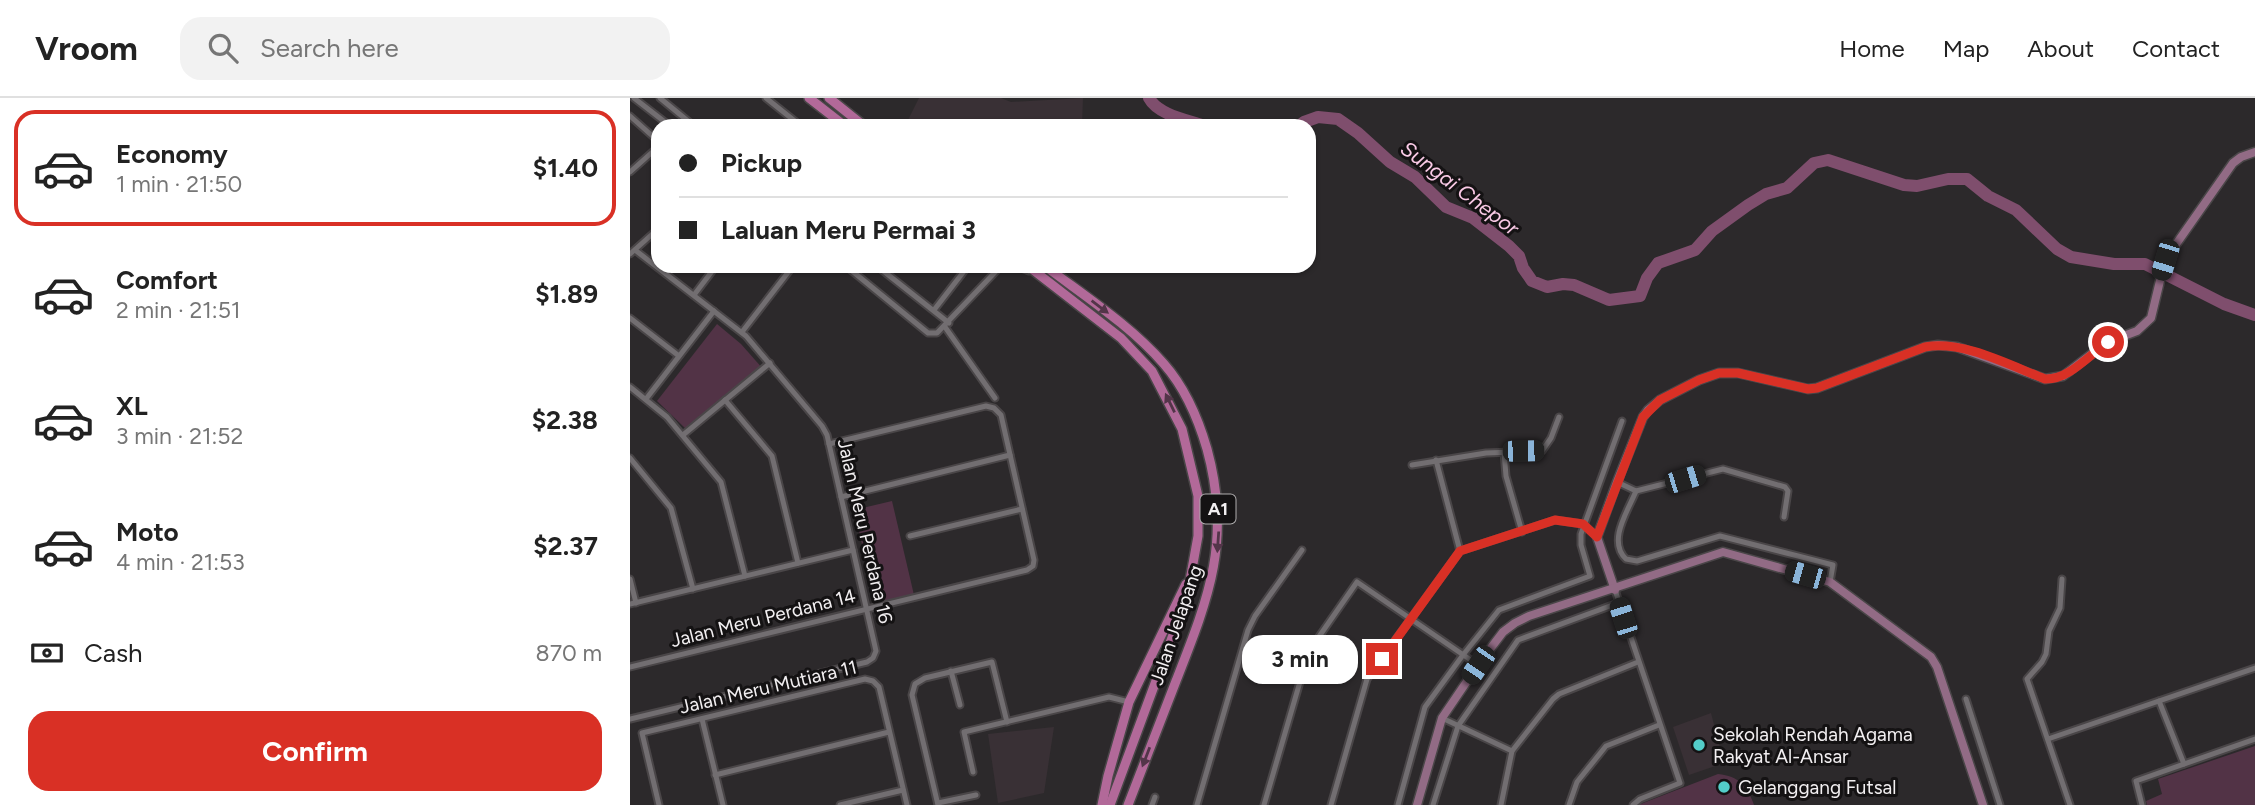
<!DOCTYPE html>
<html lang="en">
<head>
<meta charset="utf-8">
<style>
  :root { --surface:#fff; --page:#f2f2f2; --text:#222; --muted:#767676; --line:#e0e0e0; --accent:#d93025 }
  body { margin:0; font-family:Figtree,sans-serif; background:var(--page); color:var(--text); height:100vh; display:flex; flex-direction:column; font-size:26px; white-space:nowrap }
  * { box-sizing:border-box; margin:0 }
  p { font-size:23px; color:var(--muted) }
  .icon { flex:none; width:38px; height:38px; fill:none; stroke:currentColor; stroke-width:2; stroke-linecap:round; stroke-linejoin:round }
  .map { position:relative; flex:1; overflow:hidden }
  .details { display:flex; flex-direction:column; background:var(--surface); width:630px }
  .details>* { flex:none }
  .hud { position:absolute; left:21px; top:21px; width:665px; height:154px; border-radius:21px; box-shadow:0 2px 5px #0004; display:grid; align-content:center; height:154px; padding:0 28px; background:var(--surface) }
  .end { position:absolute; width:32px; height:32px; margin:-16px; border:9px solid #d93025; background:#fff; box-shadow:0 0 0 4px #fff }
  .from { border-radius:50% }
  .bubble { position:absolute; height:49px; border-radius:21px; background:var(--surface); box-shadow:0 2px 5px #0004; font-size:23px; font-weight:700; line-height:49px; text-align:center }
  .car { position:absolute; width:21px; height:42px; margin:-21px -10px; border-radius:9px; box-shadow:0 0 5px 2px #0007; background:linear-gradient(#222 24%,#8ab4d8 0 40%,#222 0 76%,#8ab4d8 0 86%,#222 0) }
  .hud b { display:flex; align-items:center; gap:24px; height:66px; font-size:26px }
  .hud b+b { border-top:2px solid var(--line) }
  .hud i { width:18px; height:18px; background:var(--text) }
  ul { padding:12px 0 0; list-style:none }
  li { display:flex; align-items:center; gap:21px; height:116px; margin:0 14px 10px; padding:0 14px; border:4px solid transparent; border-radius:21px }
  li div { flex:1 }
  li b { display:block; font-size:26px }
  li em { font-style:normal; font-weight:700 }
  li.current { border-color:var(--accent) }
  li>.icon { width:63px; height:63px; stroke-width:1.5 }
  .pay { display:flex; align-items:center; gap:18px; height:77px; padding:0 28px; font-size:26px }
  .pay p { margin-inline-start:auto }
  .action { display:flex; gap:14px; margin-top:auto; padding:14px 28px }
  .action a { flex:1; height:80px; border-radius:21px; background:var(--accent); color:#fff; font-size:28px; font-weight:700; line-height:80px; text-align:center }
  header { display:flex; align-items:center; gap:42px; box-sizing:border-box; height:98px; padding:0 35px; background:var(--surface); border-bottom:2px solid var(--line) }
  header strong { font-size:33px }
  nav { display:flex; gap:38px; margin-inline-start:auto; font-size:24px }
  .search { width:490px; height:63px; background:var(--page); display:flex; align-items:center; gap:18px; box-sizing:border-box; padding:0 24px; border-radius:21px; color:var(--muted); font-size:26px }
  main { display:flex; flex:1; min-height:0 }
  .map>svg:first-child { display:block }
  .built { fill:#393035 }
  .green { fill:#523346 }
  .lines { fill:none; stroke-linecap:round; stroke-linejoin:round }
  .river { stroke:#7f4e6d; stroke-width:12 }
  .street-casing { stroke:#4a4648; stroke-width:9 }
  .secondary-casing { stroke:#4a4648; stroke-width:11 }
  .primary-casing { stroke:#4a4648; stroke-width:12 }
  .street { stroke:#726e71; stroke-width:5 }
  .secondary { stroke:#926b85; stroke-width:8 }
  .primary { stroke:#b26999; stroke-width:9 }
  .oneway { fill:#533549 }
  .route { stroke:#d93025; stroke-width:9 }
  .poi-dot { fill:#53cdc9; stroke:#141213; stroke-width:2.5 }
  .labels { text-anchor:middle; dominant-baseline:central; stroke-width:6; stroke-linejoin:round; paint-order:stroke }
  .shield { fill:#141213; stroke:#afadae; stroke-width:2 }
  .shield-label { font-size:18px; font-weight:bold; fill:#f2eff1 }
  .street-label { font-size:19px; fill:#f2eff1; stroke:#141213 }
  .poi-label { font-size:19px; fill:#f2eff1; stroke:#141213; text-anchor:start }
  .water-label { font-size:21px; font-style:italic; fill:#facae6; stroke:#141213 }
</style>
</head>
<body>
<header>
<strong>Vroom</strong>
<div class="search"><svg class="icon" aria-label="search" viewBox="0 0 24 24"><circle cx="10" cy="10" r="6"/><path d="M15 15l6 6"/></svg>Search here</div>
<nav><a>Home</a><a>Map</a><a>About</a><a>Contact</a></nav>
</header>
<main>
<section class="details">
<ul>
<li class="current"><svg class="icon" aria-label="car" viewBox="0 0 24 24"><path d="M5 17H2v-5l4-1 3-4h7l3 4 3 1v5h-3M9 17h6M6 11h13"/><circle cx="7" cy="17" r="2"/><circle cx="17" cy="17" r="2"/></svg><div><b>Economy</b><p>1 min · 21:50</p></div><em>$1.40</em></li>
<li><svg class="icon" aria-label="car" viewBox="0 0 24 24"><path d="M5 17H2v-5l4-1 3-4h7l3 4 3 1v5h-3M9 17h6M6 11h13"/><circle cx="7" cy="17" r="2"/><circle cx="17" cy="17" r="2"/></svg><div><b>Comfort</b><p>2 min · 21:51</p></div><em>$1.89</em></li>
<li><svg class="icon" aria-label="car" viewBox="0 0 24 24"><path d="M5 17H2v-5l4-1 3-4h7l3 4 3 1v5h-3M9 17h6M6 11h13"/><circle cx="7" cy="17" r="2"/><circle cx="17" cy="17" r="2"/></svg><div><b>XL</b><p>3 min · 21:52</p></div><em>$2.38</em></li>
<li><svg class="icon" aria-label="car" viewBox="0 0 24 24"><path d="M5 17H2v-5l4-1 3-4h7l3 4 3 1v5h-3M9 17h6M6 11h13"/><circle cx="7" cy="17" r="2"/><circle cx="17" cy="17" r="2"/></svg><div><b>Moto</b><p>4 min · 21:53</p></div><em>$2.37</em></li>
</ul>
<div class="pay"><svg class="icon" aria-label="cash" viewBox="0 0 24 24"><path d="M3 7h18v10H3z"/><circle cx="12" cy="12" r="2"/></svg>Cash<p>870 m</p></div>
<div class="action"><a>Confirm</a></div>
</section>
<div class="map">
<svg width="1625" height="707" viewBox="0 0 1625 707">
  <rect width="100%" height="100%" fill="#2c292b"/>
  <g class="built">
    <polygon points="289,0 371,0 381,4 453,0 452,28 275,28"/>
    <polygon points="1081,615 1094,665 1059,677 1043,629"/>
    <polygon points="424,629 414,695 368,705 358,636"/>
  </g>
  <g class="green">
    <polygon points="87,226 111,246 133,271 56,331 27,303"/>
    <polygon points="262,403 284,497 246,506 224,412"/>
    <polygon points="1625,648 1625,707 1517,707 1516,703 1532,696 1528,681"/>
    <path d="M1088,676C1109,678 1117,688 1124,707H1008Z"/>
  </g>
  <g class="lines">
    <g class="river">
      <path d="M519,0C528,17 558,22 575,28"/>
      <polyline points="669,28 674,24 688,19 708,21 728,35 760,64 785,79 816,109 843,120 879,148 889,158 893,170 902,183 917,189 933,186 944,187 979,202 1010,198 1017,180 1028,165 1065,152 1082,133 1118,107 1136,96 1157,90 1184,65 1198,62 1274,87 1287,88 1318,81 1337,81 1358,98 1386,112 1427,151 1441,159 1484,166 1515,166 1594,206 1625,217"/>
    </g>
    <g class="street-casing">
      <g id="street">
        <polyline points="4,0 40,28"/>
        <polyline points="30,0 64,28"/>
        <polyline points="136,0 171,28"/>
        <polyline points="0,18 28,43"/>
        <polyline points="0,74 28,49"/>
        <polyline points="0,156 28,131"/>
        <polyline points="216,168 298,235 307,235 371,168"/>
        <polyline points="247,168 319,225"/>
        <polyline points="387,168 399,173"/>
        <polyline points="64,197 86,168"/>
        <polyline points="304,212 338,168"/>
        <polyline points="0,220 49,258"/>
        <polyline points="315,229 365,300"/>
        <polyline points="112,234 163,168"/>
        <polyline points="0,289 37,319 91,384 115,478"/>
        <polyline points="16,301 84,213"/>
        <polyline points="95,302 142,358 168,465"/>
        <polyline points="53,337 140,265"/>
        <polyline points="874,354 876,378 892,434"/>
        <polyline points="0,360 41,410 63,491"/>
        <polyline points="806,362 830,453"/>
        <polyline points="782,367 856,355 912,353 921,340 929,319"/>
        <polyline points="987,384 1006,393 1093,371 1155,389 1158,393 1154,419"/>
        <path d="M1006,393C998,413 977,443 996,461L1007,463L1090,438L1203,467L1200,484"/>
        <polyline points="211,399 380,357"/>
        <polyline points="280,438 392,411"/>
        <polyline points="0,481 6,505"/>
        <polyline points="1432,481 1430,510 1419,533 1416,556 1412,564 1397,581 1440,707"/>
        <polyline points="985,492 1050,685 1010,701 1003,707"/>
        <polyline points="0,506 223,452"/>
        <polyline points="0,569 397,472 403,468 404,462 371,317 364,310 356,308 199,346"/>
        <polyline points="321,573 330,607"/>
        <polyline points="1336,601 1370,707"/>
        <polyline points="1529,603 1554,666"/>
        <polyline points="812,620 882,653"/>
        <polyline points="0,621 237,564 243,560 246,553 197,337 192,328 116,238 5,152"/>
        <polyline points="72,621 93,707"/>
        <polyline points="1418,641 1625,570"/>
        <polyline points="343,674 334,634 479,599 499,604"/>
        <polyline points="85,677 259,634"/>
        <polyline points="308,705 346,697"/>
        <polyline points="29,707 12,635 235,581 243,583 249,589 277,707"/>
        <polyline points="210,707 273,692"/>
        <polyline points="308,707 282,597 285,586 295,580 362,564 377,624"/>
        <polyline points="522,707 525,699"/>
        <polyline points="567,707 618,532 625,518 672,452"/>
        <polyline points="634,707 679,553 727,484 848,567"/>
        <polyline points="701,707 737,581 830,453 925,422 953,426 967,439"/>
        <polyline points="768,707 795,609 833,557 869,512 960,478 951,447 951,436 992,323"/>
        <polyline points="803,707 828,628 888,542 988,505"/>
        <polyline points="871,707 882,653 923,601 929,596 1008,564"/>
        <polyline points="939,707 947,684 976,648 1029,627"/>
        <polyline points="1512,707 1506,683 1625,641"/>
      </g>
    </g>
    <g class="secondary-casing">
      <g id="secondary">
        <polyline points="985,492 967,439 987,384 1013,319 1018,312 1030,302 1069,282 1089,275 1108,275 1178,291 1187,290 1295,249 1308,247 1327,249 1415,281 1433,278 1467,252 1478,244 1507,233 1521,220 1535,162 1603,65 1611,59 1625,54"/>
        <polyline points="787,707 812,620 848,567 873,534 885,525 899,518 1093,454 1200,484 1301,559 1307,569 1353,707"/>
      </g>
    </g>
    <g class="primary-casing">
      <g id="primary">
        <polyline points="179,0 215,28"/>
        <polyline points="199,0 234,28"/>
        <polyline points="398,168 491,240 522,273 552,331 568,398 568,438 557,499 480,707"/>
        <path d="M415,168C456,199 501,228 534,266C556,291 568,320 577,351C602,442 579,499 546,583C530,624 514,666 498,707"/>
        <polyline points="472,707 478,678 499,604 556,486"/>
      </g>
    </g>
    <use href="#street" class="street"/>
    <use href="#secondary" class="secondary"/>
    <use href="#primary" class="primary"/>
  </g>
  <defs><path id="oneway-solid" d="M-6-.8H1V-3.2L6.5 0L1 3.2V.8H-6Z" transform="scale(1.75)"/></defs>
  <g class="oneway">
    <use href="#oneway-solid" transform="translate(470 209) rotate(37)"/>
    <use href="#oneway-solid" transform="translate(540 305) rotate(-116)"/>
    <use href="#oneway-solid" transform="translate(588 444) rotate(94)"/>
    <use href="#oneway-solid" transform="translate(516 659) rotate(111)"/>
  </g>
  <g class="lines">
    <path class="route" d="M752,561L830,453L925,422L953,426L967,439L1013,319L1030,302L1069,282L1089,275H1108L1178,291L1187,290L1295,249C1333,242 1379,267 1415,281C1439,282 1459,257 1478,244"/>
  </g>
  <g class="poi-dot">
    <circle cx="1069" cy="647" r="7"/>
    <circle cx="1094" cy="689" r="7"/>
  </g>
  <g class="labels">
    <rect class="shield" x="570.5" y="396.5" width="35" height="29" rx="5"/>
    <g class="shield-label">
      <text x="588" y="411">A1</text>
    </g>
    <g class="street-label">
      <text transform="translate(235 433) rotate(77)">Jalan Meru Perdana 16</text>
      <text transform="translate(133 520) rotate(-14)">Jalan Meru Perdana 14</text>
      <text transform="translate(546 527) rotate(-71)">Jalan Jelapang</text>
      <text transform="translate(138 589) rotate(-13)">Jalan Meru Mutiara 11</text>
    </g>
    <g class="poi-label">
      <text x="1083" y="636">Sekolah Rendah Agama<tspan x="1083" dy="22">Rakyat Al-Ansar</tspan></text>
      <text x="1108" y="689">Gelanggang Futsal</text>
    </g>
    <g class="water-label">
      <text transform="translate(830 90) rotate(37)">Sungai Chepor</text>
    </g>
  </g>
</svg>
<i class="end from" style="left:1478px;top:244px"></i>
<i class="end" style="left:752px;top:561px"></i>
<div class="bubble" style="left:612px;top:537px;width:116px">3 min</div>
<i class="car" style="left:1535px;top:162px;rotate:197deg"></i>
<i class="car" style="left:893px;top:353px;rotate:89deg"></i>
<i class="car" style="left:1055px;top:381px;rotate:73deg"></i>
<i class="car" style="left:1175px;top:477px;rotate:286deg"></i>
<i class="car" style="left:993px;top:520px;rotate:342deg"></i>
<i class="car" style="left:848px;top:567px;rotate:214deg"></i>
<div class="hud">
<b><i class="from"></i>Pickup</b>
<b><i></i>Laluan Meru Permai 3</b>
</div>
</div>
</main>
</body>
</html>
